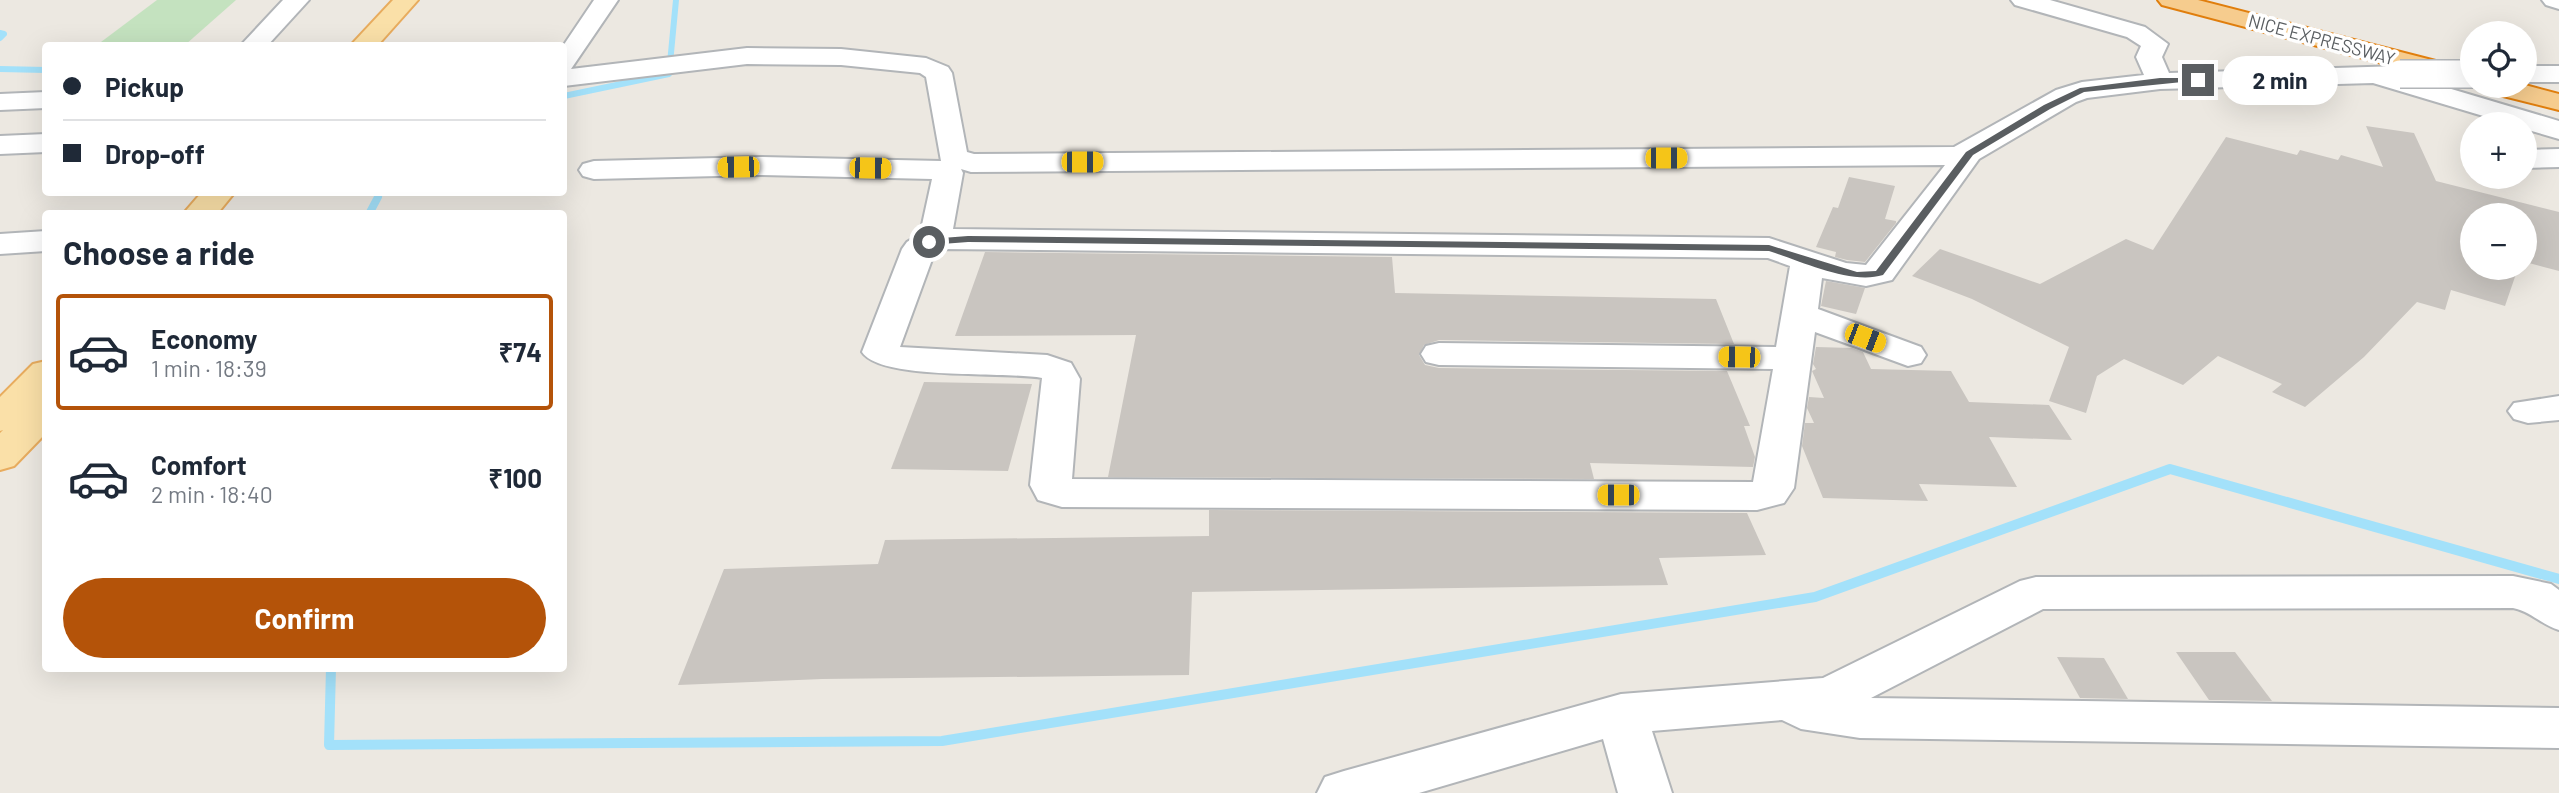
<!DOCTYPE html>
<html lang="en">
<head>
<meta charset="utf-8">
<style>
  :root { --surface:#fff; --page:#f6f6f7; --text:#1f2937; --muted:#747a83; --line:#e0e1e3; --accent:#b45309 }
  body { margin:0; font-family:Barlow,sans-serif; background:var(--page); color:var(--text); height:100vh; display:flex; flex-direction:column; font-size:26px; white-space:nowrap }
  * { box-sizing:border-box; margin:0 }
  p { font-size:23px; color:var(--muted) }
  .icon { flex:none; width:38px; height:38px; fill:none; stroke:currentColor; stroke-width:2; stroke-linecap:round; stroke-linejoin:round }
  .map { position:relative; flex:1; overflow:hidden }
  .side { position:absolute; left:42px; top:210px; width:525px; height:462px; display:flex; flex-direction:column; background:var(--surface); border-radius:7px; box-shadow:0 7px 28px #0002 }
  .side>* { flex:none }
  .hud { position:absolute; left:42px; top:42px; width:525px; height:154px; border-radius:7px; box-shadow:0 7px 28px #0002; display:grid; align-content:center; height:154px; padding:0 21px; background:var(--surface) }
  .buttons { position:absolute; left:2460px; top:21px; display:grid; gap:14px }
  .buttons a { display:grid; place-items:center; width:77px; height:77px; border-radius:50%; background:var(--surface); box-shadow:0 7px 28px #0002; font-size:35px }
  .end { position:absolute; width:32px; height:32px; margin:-16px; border:9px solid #5a5e61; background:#fff; box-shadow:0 0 0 4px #fff }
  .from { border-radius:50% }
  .bubble { position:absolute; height:49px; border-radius:24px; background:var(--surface); box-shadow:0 7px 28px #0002; font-size:23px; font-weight:700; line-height:49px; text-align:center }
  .car { position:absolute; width:21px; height:42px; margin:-21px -10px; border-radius:9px; box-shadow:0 0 5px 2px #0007; background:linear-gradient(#f5c518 24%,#345 0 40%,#f5c518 0 76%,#345 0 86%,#f5c518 0) }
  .hud b { display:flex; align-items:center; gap:24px; height:66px; font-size:26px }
  .hud b+b { border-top:2px solid var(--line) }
  .hud i { width:18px; height:18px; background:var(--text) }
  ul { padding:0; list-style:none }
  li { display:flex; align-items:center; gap:21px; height:116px; margin:0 14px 10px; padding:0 7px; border:4px solid transparent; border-radius:7px }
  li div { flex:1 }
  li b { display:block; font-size:26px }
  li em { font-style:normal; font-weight:700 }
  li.current { border-color:var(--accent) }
  li>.icon { width:63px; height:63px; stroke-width:1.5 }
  h2 { padding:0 21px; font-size:32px; line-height:84px }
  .cta { display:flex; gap:14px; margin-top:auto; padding:14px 21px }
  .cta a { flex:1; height:80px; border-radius:42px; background:var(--accent); color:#fff; font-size:28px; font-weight:700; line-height:80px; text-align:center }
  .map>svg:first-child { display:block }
  .green { fill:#c4e2bf }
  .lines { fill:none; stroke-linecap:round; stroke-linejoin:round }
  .stream-far2 { stroke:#a3e1fa; stroke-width:6 }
  .stream-far1 { stroke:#a3e1fa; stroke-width:8 }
  .stream { stroke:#a3e1fa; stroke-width:10 }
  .building { fill:#c9c5c0 }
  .minor-casing { stroke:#b2b5b8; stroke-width:4 }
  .major-casing { stroke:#e8ac5e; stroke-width:4 }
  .highway-casing { stroke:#e07e0d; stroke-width:4 }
  .minor { fill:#fff; fill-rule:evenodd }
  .major { fill:#fae0a8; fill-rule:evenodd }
  .highway { fill:#f6cc8e; fill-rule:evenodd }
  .minor-bridge-casing { stroke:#b2b5b8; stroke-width:30; stroke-linecap:butt }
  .minor-bridge { stroke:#fff; stroke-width:27 }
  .route { fill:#5a5e61 }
  .labels { text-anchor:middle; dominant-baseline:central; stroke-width:7; stroke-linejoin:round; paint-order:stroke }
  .far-street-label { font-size:18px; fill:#5a5e61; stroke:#fff }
</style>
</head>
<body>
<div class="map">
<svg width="2559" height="793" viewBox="0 0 2559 793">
  <rect width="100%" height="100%" fill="#ece8e1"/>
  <polygon class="green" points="157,0 236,0 185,45 97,45"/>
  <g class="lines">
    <g class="stream-far2">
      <polyline points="0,33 4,34 0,38"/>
      <polyline points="0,69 46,70"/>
      <polyline points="564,96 669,74 676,0"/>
      <polyline points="377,199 381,192"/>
    </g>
    <polyline class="stream-far1" points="369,214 378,197"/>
    <polyline class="stream" points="331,668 329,745 942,741 1815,597 2170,469 2559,579"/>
  </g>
  <g class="building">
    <polygon points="2366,126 2414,133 2436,181 2559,212 2559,271 2525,262 2525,215 2473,215 2473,268 2518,268 2505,306 2451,290 2445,310 2417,302 2364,357 2305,407 2272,392 2282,384 2218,356 2183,385 2124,359 2097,376 2086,413 2049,401 2069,347 1972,299 1912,276 1940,249 2040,284 2126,239 2153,250 2226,137 2297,155 2300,150 2338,160 2341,155 2383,167"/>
    <polygon points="1849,177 1895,186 1885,219 1896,221 1896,223 1865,262 1847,260 1835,257 1836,252 1816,247 1833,207 1838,208"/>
    <polygon points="985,252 1392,257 1395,293 1716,299 1734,344 1439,340 1424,345 1419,355 1425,365 1439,368 1727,371 1750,426 1744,426 1755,457 1753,467 1590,463 1594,479 1108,477 1136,335 955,336"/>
    <polygon points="1826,281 1865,288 1856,314 1821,306"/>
    <polygon points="1816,347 1852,348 1863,352 1871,369 1951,371 1969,402 2049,405 2072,440 1989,437 2017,487 1919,484 1928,501 1823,498 1802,446 1805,423 1814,423 1807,408 1809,397 1824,398 1812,371 1816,369 1813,364"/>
    <polygon points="924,382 1032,384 1008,471 891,469"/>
    <polygon points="1209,510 1747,513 1766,555 1659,558 1668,585 1192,592 1189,675 822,679 678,685 724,569 878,564 885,540 1209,536"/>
    <polygon points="2176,652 2235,652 2272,701 2209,700"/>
    <polygon points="2057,657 2104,658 2128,699 2080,698"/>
  </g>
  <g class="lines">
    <g class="minor-casing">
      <g id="minor">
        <polygon points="283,0 309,0 267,46 240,46"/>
        <path d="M594,0H618L571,69L747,48L841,49L926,58L948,67L952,73L967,152L974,154L1954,147L2056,90L2082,82L2144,75L2136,57L2141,46L2127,37L2015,5L2011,0H2050L2145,27L2168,44L2162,57L2169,73L2400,66L2409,68L2413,74L2411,77L2559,121V139L2525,129V124H2510L2373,83L2160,89L2087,98L2076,102L1979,159L1892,280L1866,286L1822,278L1818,309L1921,347L1926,355L1921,363L1908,366L1815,332L1794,488L1784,503L1757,510L1062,507L1038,500L1030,485L1042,378C1004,371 881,381 862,352L902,249L907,242L920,234L932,179L760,175L594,179L583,176L579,170L583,164L594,161L760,157L941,161L926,77L920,73L841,65L747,64L564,86L563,46ZM1945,165L1866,265L1846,263L1769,238L953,229L963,173L961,169L971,172ZM941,249L1768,258L1790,266L1776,347L1439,343L1426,346L1421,354L1426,362L1439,365L1773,369L1753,482L1072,479L1080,379L1071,363L1047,355L900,347L934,254Z"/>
        <polygon points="2542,0 2559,0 2559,9 2546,5"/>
        <rect x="2525" y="66" width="34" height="16"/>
        <polygon points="46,92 46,108 0,110 0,94"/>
        <polygon points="46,134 46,152 0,154 0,136"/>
        <polygon points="2559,149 2559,167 2525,168 2525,150"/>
        <polygon points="46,231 46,251 0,254 0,234"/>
        <polygon points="2559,396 2559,420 2528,423 2514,419 2508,411 2514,403"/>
        <path d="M2513,576L2551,584L2559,590V630C2542,625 2530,611 2513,608L2043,609L1871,698L2559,708V748L1860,738L1801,729L1782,720L1652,731L1672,793H1618L1603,739L1419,793H1317L1325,777L1344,771L1621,694L1823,678L2020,581L2036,577Z"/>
      </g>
    </g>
    <g class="major-casing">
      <g id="major">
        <polygon points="393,0 418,0 377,46 350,46"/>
        <polygon points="202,192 235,192 217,214 183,214"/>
        <polygon points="46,361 46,394 42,398 46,397 46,433 14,466 0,470 0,433 3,430 0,431 0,397 33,364"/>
      </g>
    </g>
    <g class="highway-casing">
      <g id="highway">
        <polygon points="2158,0 2198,0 2463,68 2467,74 2463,80 2454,82 2162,5"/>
        <polygon points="2525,85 2559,94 2559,110 2487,92 2483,86"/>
      </g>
    </g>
    <use href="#minor" class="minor"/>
    <use href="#major" class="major"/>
    <use href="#highway" class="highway"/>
    <g class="minor-bridge-casing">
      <polyline id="minor-bridge" points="2400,74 2473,74"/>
    </g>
    <use href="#minor-bridge" class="minor-bridge"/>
  </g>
  <path class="route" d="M2160,78H2198L2202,80L2084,92L2050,109L1973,155L1883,275C1850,285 1801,261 1769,251L968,242L929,245L924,242L929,239L968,236L1769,245L1857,272L1876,271L1966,152L2044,105L2080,88Z"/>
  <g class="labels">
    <g class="far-street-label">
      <text transform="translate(2322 39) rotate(15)">NICE EXPRESSWAY</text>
    </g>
  </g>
</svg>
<div class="buttons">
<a><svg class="icon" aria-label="locate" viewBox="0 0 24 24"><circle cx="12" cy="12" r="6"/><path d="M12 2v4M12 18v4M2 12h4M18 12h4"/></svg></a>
<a>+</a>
<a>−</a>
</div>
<i class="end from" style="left:929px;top:242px"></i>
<i class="end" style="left:2198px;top:80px"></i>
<div class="bubble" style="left:2222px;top:56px;width:116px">2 min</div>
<i class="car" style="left:1666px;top:158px;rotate:90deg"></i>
<i class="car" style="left:1082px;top:162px;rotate:90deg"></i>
<i class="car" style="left:738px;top:167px;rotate:269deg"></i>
<i class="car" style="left:870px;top:168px;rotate:91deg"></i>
<i class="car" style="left:1865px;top:338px;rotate:111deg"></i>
<i class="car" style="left:1739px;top:357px;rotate:271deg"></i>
<i class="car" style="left:1618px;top:495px;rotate:270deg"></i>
<div class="hud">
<b><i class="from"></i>Pickup</b>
<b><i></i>Drop-off</b>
</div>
<section class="side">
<h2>Choose a ride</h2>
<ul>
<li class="current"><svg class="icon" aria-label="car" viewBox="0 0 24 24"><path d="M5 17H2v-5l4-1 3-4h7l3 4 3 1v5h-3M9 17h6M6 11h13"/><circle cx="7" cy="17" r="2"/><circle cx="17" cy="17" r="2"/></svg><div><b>Economy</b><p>1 min · 18:39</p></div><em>₹74</em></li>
<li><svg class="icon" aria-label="car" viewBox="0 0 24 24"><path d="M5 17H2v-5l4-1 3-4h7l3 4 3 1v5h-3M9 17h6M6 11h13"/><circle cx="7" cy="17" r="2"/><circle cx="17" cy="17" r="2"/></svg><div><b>Comfort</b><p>2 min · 18:40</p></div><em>₹100</em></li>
</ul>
<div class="cta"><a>Confirm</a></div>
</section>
</div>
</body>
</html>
